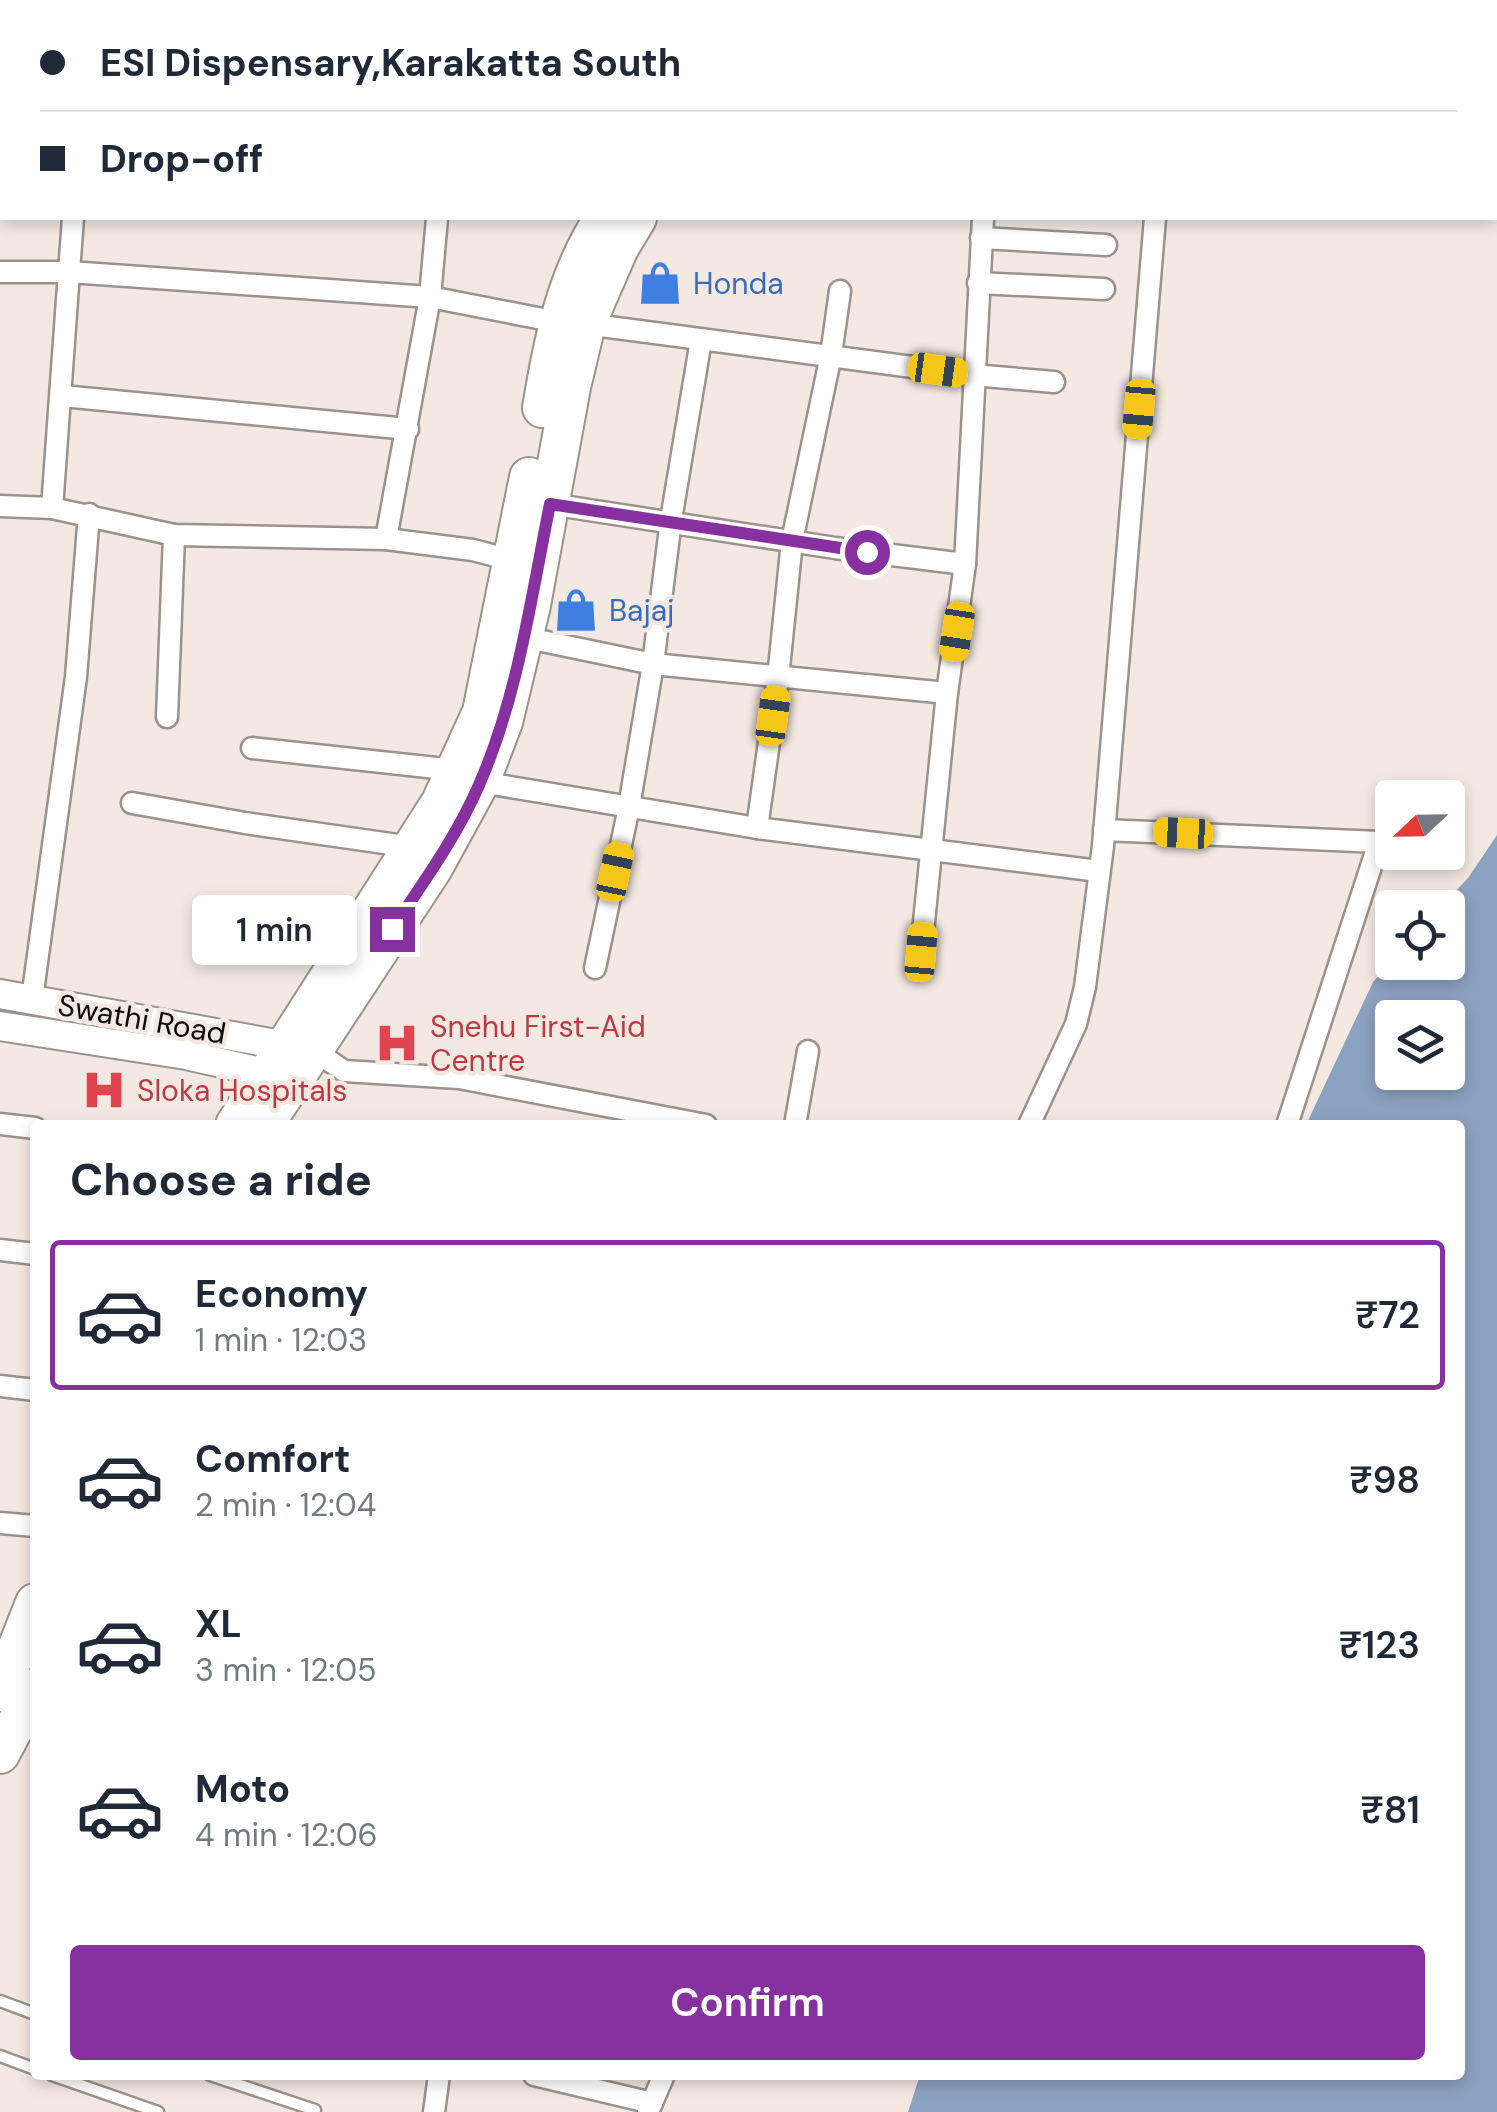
<!DOCTYPE html>
<html lang="en">
<head>
<meta charset="utf-8">
<style>
  :root { --surface:#fff; --page:#f2f2f3; --text:#1f2937; --muted:#747a83; --line:#e0e1e3; --accent:#86319f }
  body { margin:0; font-family:"DM Sans",sans-serif; background:var(--page); color:var(--text); height:100vh; display:flex; flex-direction:column; font-size:38px; white-space:nowrap }
  * { box-sizing:border-box; margin:0 }
  p { font-size:32px; color:var(--muted) }
  .icon { flex:none; width:55px; height:55px; fill:none; stroke:currentColor; stroke-width:2; stroke-linecap:round; stroke-linejoin:round }
  .map { position:relative; flex:1; overflow:hidden }
  .side { position:absolute; left:30px; top:1120px; width:1435px; height:960px; display:flex; flex-direction:column; background:var(--surface); border-radius:10px; box-shadow:0 5px 15px #0003 }
  .side>* { flex:none }
  .top-card { position:absolute; left:0px; top:0px; width:1498px; height:220px; box-shadow:0 5px 15px #0003; display:grid; align-content:center; height:220px; padding:0 40px; background:var(--surface) }
  .needle { width:65px; rotate:248deg }
  .tools { position:absolute; left:1375px; top:780px; display:grid; gap:20px }
  .tools a { display:grid; place-items:center; width:90px; height:90px; border-radius:10px; background:var(--surface); box-shadow:0 5px 15px #0003; font-size:50px }
  .end { position:absolute; width:45px; height:45px; margin:-22px; border:12px solid #86319f; background:#fff; box-shadow:0 0 0 5px #fff }
  .from { border-radius:50% }
  .bubble { position:absolute; height:70px; border-radius:10px; background:var(--surface); box-shadow:0 5px 15px #0003; font-size:32px; font-weight:600; line-height:70px; text-align:center }
  .car { position:absolute; width:30px; height:60px; margin:-30px -15px; border-radius:12px; box-shadow:0 0 8px 2px #0007; background:linear-gradient(#f5c518 24%,#345 0 40%,#f5c518 0 76%,#345 0 86%,#f5c518 0) }
  .top-card b { display:flex; align-items:center; gap:35px; height:95px; font-size:38px }
  .top-card b+b { border-top:2px solid var(--line) }
  .top-card i { width:25px; height:25px; background:var(--text) }
  ul { padding:0; list-style:none }
  li { display:flex; align-items:center; gap:30px; height:150px; margin:0 20px 15px; padding:0 20px; border:5px solid transparent; border-radius:10px }
  li div { flex:1 }
  li b { display:block; font-size:38px }
  li em { font-style:normal; font-weight:600 }
  li.selected { border-color:var(--accent) }
  li>.icon { width:90px; height:90px; stroke-width:1.5 }
  h2 { padding:0 40px; font-size:45px; line-height:120px }
  .primary-button { display:flex; gap:20px; margin-top:auto; padding:20px 40px }
  .primary-button a { flex:1; height:115px; border-radius:10px; background:var(--accent); color:#fff; font-size:40px; font-weight:600; line-height:115px; text-align:center }
  .map>svg:first-child { display:block }
  .water { fill:#8ca2c1; fill-rule:evenodd }
  .lines { fill:none; stroke-linecap:round; stroke-linejoin:round }
  .lane-casing { stroke:#9c928c; stroke-width:15 }
  .street-casing { stroke:#9c928c; stroke-width:25 }
  .secondary-casing { stroke:#9c928c; stroke-width:32 }
  .highway-casing { stroke:#9c928c; stroke-width:42 }
  .lane { stroke:#fff; stroke-width:10 }
  .street { stroke:#fff; stroke-width:20 }
  .secondary { stroke:#fff; stroke-width:28 }
  .highway { stroke:#fff; stroke-width:38 }
  .route { stroke:#86319f; stroke-width:12 }
  .labels { text-anchor:middle; dominant-baseline:central; stroke-width:9; stroke-linejoin:round; paint-order:stroke }
  .shop-label { font-size:30px; fill:#366cbe; stroke:#f4e9e2; text-anchor:start }
  .street-label { font-size:30px; fill:#0e0a09; stroke:#f4e9e2 }
  .health-label { font-size:30px; fill:#be3a42; stroke:#f4e9e2; text-anchor:start }
</style>
</head>
<body>
<div class="map">
<svg width="1497" height="2112" viewBox="0 0 1497 2112">
  <rect width="100%" height="100%" fill="#f4e9e2"/>
  <path class="water" d="M1497,835V2112H908L920,2075H1460V1125H1306L1373,982L1392,960L1448,962V908L1441,907L1468,878ZM1392,1018H1448V1072H1392Z"/>
  <g class="lines">
    <g class="lane-casing">
      <g id="lane">
        <polyline points="0,2001 35,2014"/>
        <polyline points="0,2056 35,2069"/>
        <polyline points="52,2075 158,2112"/>
        <polyline points="210,2075 315,2110"/>
      </g>
    </g>
    <g class="street-casing">
      <g id="street">
        <polyline points="600,0 620,2"/>
        <polyline points="91,2 91,0"/>
        <polyline points="456,2 457,0"/>
        <polyline points="1001,2 1002,0"/>
        <polyline points="1170,2 1171,0"/>
        <polyline points="0,111 2,111"/>
        <polyline points="981,238 1106,245"/>
        <polyline points="0,272 69,272 73,218"/>
        <polyline points="978,283 1104,289"/>
        <polyline points="586,324 973,375 1054,382"/>
        <polyline points="62,396 408,429"/>
        <polyline points="550,504 835,548 965,564"/>
        <polyline points="0,506 52,508 69,272 430,297 558,322"/>
        <polyline points="52,508 174,535 386,539 473,550 511,560"/>
        <polyline points="386,539 430,297 437,218"/>
        <polyline points="523,637 653,664 947,693"/>
        <polyline points="167,717 174,535"/>
        <polyline points="252,748 455,770"/>
        <polyline points="480,782 757,828 1099,871"/>
        <polyline points="132,803 245,823 412,847"/>
        <polyline points="757,828 778,678 792,541 831,355 840,291"/>
        <polyline points="1104,830 1379,842 1287,1125"/>
        <polyline points="921,952 947,693 965,564 983,218"/>
        <polyline points="595,968 629,807 653,664 671,520 701,340"/>
        <polyline points="32,999 76,677 89,514"/>
        <polyline points="315,1051 344,1071 459,1078 706,1125"/>
        <polyline points="0,1124 35,1128"/>
        <polyline points="795,1125 808,1051"/>
        <polyline points="1029,1125 1076,1024 1085,987 1103,846 1155,218"/>
        <polyline points="0,1250 35,1254"/>
        <polyline points="0,1386 35,1390"/>
        <polyline points="0,1523 35,1526"/>
        <polyline points="534,2075 652,2103"/>
        <polyline points="434,2112 439,2075"/>
        <polyline points="648,2112 664,2075"/>
      </g>
    </g>
    <g class="secondary-casing">
      <g id="secondary">
        <polyline points="0,994 304,1049"/>
        <polyline points="0,1026 186,1055 283,1077"/>
      </g>
    </g>
    <g class="highway-casing">
      <g id="highway">
        <polyline points="746,2 747,0"/>
        <polyline points="783,2 785,0"/>
        <path d="M542,408C553,341 566,275 604,218"/>
        <polyline points="235,1125 441,802 482,712 529,477"/>
        <polyline points="264,1125 433,868 480,782 503,722 531,605 571,387 586,324 619,248 637,218"/>
        <polyline points="0,1692 35,1603"/>
        <polyline points="0,1754 35,1688"/>
      </g>
    </g>
    <use href="#lane" class="lane"/>
    <use href="#street" class="street"/>
    <use href="#secondary" class="secondary"/>
    <use href="#highway" class="highway"/>
  </g>
  <g class="lines">
    <path class="route" d="M392,929C423,883 457,836 479,785C518,696 531,598 550,504L867,552"/>
  </g>
  <defs>
    <g id="shop-bare" transform="scale(3.45)"><path d="M-5-2.5h2.3a2.7 3.5 0 0 1 5.4 0H5L5.5 6h-11ZM-1.5-2.5h3a1.5 2.3 0 0 0-3 0Z" fill="#3f7fe0" stroke="#f4e9e2" stroke-width="2.5" paint-order="stroke"/></g>
    <g id="hospital-bare" transform="scale(3.45)"><path d="M-5-5h3v3.5h4V-5h3V5h-3V1.5h-4V5h-3Z" fill="#e0444e" stroke="#f4e9e2" stroke-width="2.5" paint-order="stroke"/></g>
  </defs>
  <g fill-rule="evenodd">
    <use href="#shop-bare" x="660" y="283"/>
    <use href="#shop-bare" x="576" y="610"/>
    <use href="#hospital-bare" x="397" y="1043"/>
    <use href="#hospital-bare" x="104" y="1090"/>
  </g>
  <g class="labels">
    <g class="shop-label">
      <text x="693" y="283">Honda</text>
      <text x="609" y="610">Bajaj</text>
    </g>
    <g class="street-label">
      <text transform="translate(142 1019) rotate(10)">Swathi Road</text>
    </g>
    <g class="health-label">
      <text x="430" y="1026">Snehu First-Aid<tspan x="430" dy="34">Centre</tspan></text>
      <text x="137" y="1090">Sloka Hospitals</text>
    </g>
  </g>
</svg>
<div class="tools">
<a><svg class="needle" viewBox="-14 -14 28 28"><path d="M0-13l5 13h-10z" fill="#e53935"/><path d="M0 13l5-13h-10z" fill="#747a83"/></svg></a>
<a><svg class="icon" aria-label="locate" viewBox="0 0 24 24"><circle cx="12" cy="12" r="6"/><path d="M12 2v4M12 18v4M2 12h4M18 12h4"/></svg></a>
<a><svg class="icon" aria-label="layers" viewBox="0 0 24 24"><path d="M12 4l9 5-9 5-9-5zM3 14l9 5 9-5"/></svg></a>
</div>
<i class="end from" style="left:867px;top:552px"></i>
<i class="end" style="left:392px;top:929px"></i>
<div class="bubble" style="left:192px;top:895px;width:165px">1 min</div>
<i class="car" style="left:938px;top:370px;rotate:98deg"></i>
<i class="car" style="left:1139px;top:409px;rotate:185deg"></i>
<i class="car" style="left:957px;top:632px;rotate:189deg"></i>
<i class="car" style="left:773px;top:716px;rotate:8deg"></i>
<i class="car" style="left:1183px;top:833px;rotate:273deg"></i>
<i class="car" style="left:615px;top:872px;rotate:12deg"></i>
<i class="car" style="left:921px;top:952px;rotate:5deg"></i>
<div class="top-card">
<b><i class="from"></i>ESI Dispensary,Karakatta South</b>
<b><i></i>Drop-off</b>
</div>
<section class="side">
<h2>Choose a ride</h2>
<ul>
<li class="selected"><svg class="icon" aria-label="car" viewBox="0 0 24 24"><path d="M5 17H2v-5l4-1 3-4h7l3 4 3 1v5h-3M9 17h6M6 11h13"/><circle cx="7" cy="17" r="2"/><circle cx="17" cy="17" r="2"/></svg><div><b>Economy</b><p>1 min · 12:03</p></div><em>₹72</em></li>
<li><svg class="icon" aria-label="car" viewBox="0 0 24 24"><path d="M5 17H2v-5l4-1 3-4h7l3 4 3 1v5h-3M9 17h6M6 11h13"/><circle cx="7" cy="17" r="2"/><circle cx="17" cy="17" r="2"/></svg><div><b>Comfort</b><p>2 min · 12:04</p></div><em>₹98</em></li>
<li><svg class="icon" aria-label="car" viewBox="0 0 24 24"><path d="M5 17H2v-5l4-1 3-4h7l3 4 3 1v5h-3M9 17h6M6 11h13"/><circle cx="7" cy="17" r="2"/><circle cx="17" cy="17" r="2"/></svg><div><b>XL</b><p>3 min · 12:05</p></div><em>₹123</em></li>
<li><svg class="icon" aria-label="car" viewBox="0 0 24 24"><path d="M5 17H2v-5l4-1 3-4h7l3 4 3 1v5h-3M9 17h6M6 11h13"/><circle cx="7" cy="17" r="2"/><circle cx="17" cy="17" r="2"/></svg><div><b>Moto</b><p>4 min · 12:06</p></div><em>₹81</em></li>
</ul>
<div class="primary-button"><a>Confirm</a></div>
</section>
</div>
</body>
</html>
